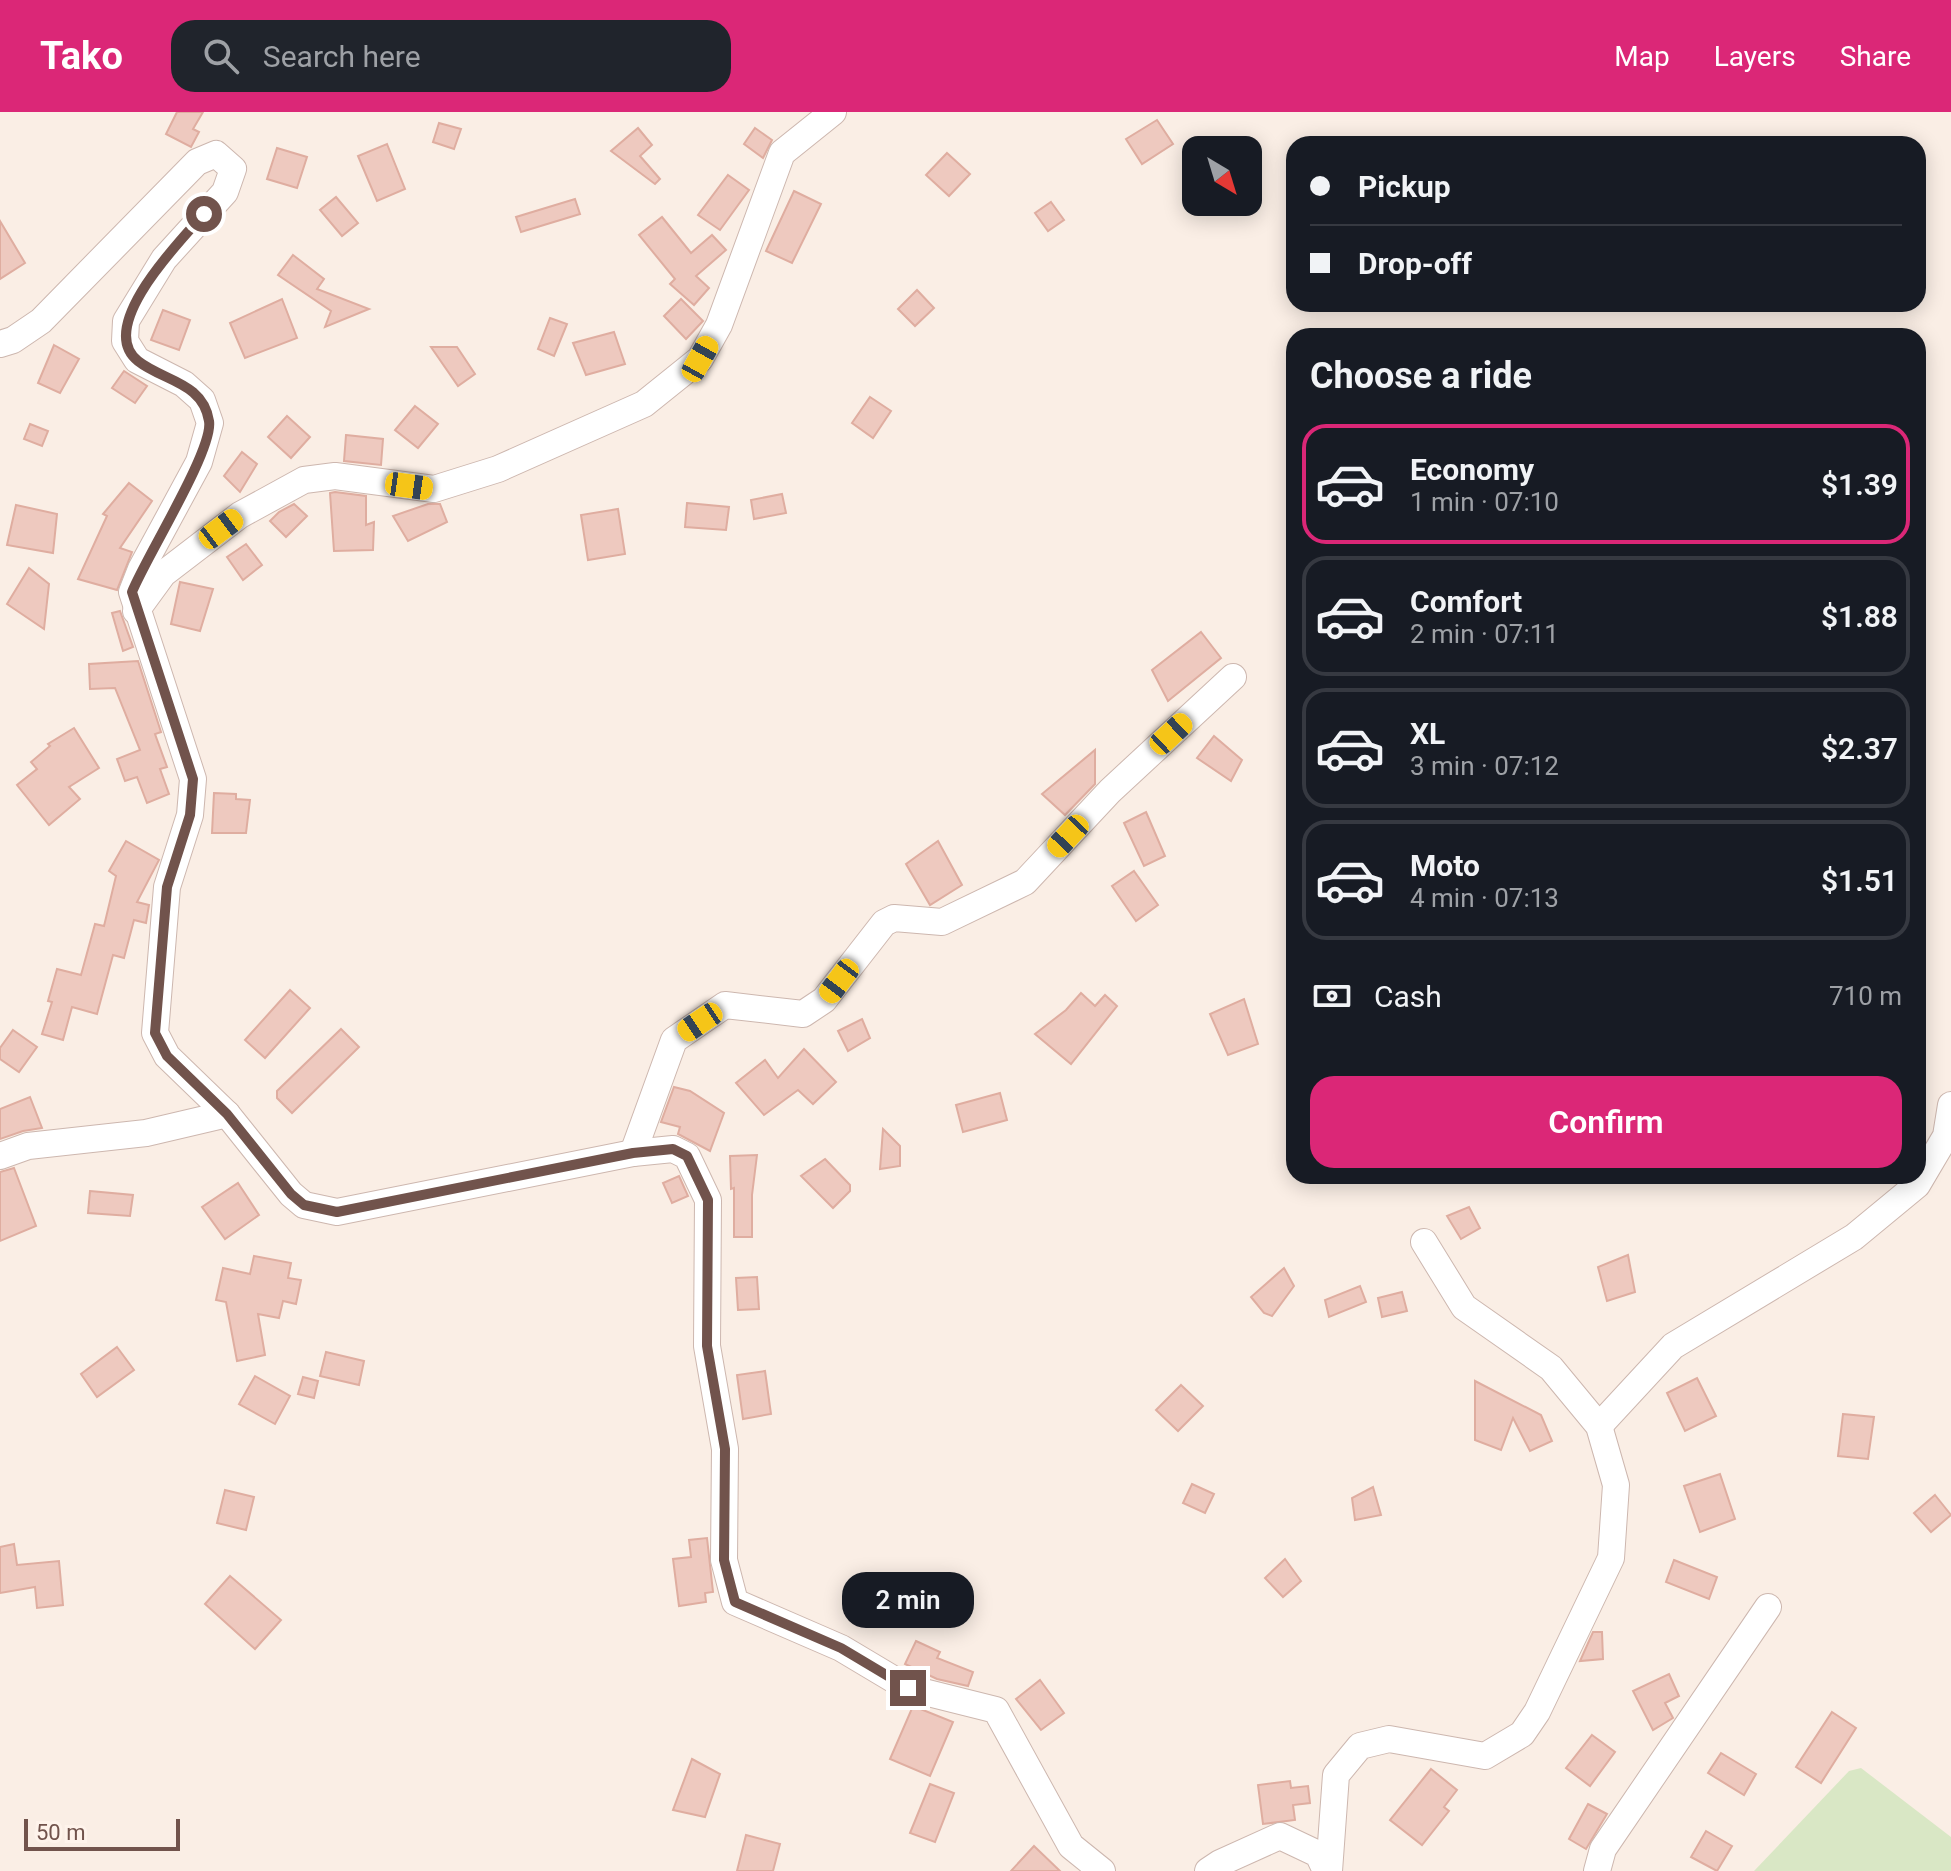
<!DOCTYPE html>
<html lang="en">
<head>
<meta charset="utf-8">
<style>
  :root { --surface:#171b24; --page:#20242c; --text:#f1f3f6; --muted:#9ea1a6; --line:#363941; --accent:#db2777 }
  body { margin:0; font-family:Roboto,sans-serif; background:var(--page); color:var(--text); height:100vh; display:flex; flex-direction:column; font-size:30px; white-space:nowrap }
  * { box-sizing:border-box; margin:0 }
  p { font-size:26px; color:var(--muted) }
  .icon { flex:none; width:44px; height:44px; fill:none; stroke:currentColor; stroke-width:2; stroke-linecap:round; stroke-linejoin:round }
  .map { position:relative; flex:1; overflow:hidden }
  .details { position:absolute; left:1286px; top:216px; width:640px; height:856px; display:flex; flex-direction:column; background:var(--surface); border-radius:24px; box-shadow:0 4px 20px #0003 }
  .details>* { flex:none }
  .hud { position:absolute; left:1286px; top:24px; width:640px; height:176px; border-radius:24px; box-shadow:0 4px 20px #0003; display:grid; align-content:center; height:176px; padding:0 24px; background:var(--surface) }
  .needle { width:52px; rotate:142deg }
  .tools { position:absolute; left:1182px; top:24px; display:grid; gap:16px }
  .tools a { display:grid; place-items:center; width:80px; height:80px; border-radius:16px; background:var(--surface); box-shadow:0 4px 20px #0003; font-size:40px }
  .scale { position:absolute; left:24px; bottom:20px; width:156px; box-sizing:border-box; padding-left:8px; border:4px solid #71534c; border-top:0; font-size:22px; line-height:28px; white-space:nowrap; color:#71534c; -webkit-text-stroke:6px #fef3eb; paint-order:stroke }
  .end { position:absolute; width:36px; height:36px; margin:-18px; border:10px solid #71534c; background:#fff; box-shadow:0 0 0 4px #fff }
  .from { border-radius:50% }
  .bubble { position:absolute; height:56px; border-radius:24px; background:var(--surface); box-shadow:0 4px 20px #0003; font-size:26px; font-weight:600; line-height:56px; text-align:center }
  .car { position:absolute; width:24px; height:48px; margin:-24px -12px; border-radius:10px; box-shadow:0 0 6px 2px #0007; background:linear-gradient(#f5c518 24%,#345 0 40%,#f5c518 0 76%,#345 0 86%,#f5c518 0) }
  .hud b { display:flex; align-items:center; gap:28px; height:76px; font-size:30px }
  .hud b+b { border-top:2px solid var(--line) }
  .hud i { width:20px; height:20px; background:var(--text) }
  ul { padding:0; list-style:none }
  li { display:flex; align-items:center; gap:24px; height:120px; margin:0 16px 12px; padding:0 8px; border:4px solid var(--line); border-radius:24px }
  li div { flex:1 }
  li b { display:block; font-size:30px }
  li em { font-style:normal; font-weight:600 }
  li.current { border-color:var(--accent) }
  li>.icon { width:72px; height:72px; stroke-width:1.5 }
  h2 { padding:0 24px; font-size:36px; line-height:96px }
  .pay { display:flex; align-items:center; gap:20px; height:88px; padding:0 24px; font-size:30px }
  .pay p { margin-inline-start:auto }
  .action { display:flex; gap:16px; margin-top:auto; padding:16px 24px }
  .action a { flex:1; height:92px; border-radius:24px; background:var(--accent); color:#fff; font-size:32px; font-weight:600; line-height:92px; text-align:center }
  header { display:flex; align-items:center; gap:48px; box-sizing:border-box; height:112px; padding:0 40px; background:var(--accent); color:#fff }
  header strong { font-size:38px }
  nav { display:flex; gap:44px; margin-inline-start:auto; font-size:28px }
  .search { width:560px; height:72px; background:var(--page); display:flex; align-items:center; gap:20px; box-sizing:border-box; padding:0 28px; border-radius:24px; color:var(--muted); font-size:30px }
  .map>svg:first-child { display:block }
  .green { fill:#d9e7c5 }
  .building { fill:#eec9bf; stroke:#dfada0; stroke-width:2 }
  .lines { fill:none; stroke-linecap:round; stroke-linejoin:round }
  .minor-casing { stroke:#cdb7af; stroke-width:28 }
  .minor { stroke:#fff; stroke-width:26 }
  .route { stroke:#71534c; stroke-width:10 }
</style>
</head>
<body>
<header>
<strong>Tako</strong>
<div class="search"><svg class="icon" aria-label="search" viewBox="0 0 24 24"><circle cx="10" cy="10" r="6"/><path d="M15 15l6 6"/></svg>Search here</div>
<nav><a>Map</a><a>Layers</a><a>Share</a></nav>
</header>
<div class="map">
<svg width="1951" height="1759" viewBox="0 0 1951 1759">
  <rect width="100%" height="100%" fill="#faeee5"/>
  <polygon class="green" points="1861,1656 1951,1725 1951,1759 1754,1759 1849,1659"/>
  <g class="building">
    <polygon points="177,0 203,0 193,17 199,20 191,35 166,22"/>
    <polygon points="1157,8 1173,32 1142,52 1126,27"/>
    <polygon points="439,11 461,17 454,37 433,30"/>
    <polygon points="638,16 652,33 640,44 660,67 655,72 611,39"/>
    <polygon points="755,16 772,28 763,46 744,32"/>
    <polygon points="387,32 405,77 377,89 358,44"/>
    <polygon points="277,36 307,45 297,76 267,67"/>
    <polygon points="947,41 970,62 949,84 926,63"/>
    <polygon points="728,63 749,78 720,118 698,103"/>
    <polygon points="794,79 821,92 792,151 766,139"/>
    <polygon points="336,85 358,111 342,124 320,98"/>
    <polygon points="575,87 580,102 521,120 516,105"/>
    <polygon points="1051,90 1064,108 1048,119 1035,101"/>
    <polygon points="662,105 691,141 712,123 726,138 696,164 709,176 694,193 670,172 675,167 639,123"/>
    <polygon points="0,109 25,151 0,167"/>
    <polygon points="293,143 324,167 317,177 369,197 325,215 331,199 278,163"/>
    <polygon points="917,178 934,196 915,214 898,197"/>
    <polygon points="282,187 297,226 245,246 230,211"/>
    <polygon points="681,187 703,209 686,227 664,204"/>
    <polygon points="163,198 190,208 179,238 151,228"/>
    <polygon points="550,206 567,212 554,244 538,237"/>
    <polygon points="614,220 625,252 586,263 573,231"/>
    <polygon points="54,233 79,247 60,281 38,271"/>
    <polygon points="431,235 457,235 475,262 458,274"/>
    <polygon points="124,259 147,274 135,291 112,276"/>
    <polygon points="870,285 891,299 873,326 852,311"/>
    <polygon points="415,294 438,312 418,336 395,318"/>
    <polygon points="287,304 310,325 291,346 268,325"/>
    <polygon points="30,312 48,319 42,334 24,327"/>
    <polygon points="346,323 383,327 381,353 344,349"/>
    <polygon points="242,340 257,352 240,380 224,364"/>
    <polygon points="129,371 152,389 120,436 132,440 117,478 78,467 107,404 103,402"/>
    <polygon points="335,380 366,384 366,413 374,410 373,438 334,439 330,381"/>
    <polygon points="782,382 786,401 754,407 751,388"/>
    <polygon points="687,391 729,395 726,418 685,415"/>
    <polygon points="294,392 307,404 286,425 270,409 279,400"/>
    <polygon points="428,392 440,392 447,410 408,429 393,404"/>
    <polygon points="16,393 57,402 53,441 7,433"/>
    <polygon points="618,397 625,442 588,448 581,403"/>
    <polygon points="246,432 262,453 243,468 227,445"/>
    <polygon points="29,456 49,472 44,517 7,492"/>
    <polygon points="180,470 213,477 200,519 171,512"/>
    <polygon points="120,499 133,535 123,539 112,501"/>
    <polygon points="1201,520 1221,546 1168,589 1152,558"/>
    <polygon points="138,549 161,620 155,622 167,655 160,657 169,682 147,691 137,665 125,669 117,647 140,638 115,576 90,577 89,552"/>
    <polygon points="74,616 99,656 69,675 80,687 49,713 17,673 37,657 31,650 50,634 48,632"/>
    <polygon points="1214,624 1242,648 1231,669 1197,646"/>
    <polygon points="1095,638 1095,672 1065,703 1042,682"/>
    <polygon points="214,681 236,682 236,687 250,688 246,721 212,721"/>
    <polygon points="1146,700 1165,744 1144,754 1124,711"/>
    <polygon points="126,729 159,748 137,790 149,793 146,811 134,808 124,846 113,843 97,902 72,895 63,928 42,922 52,890 48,889 57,857 81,863 95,812 104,814 116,764 109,759"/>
    <polygon points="938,729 962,773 930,793 906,752"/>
    <polygon points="1134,759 1158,793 1136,809 1112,774"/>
    <polygon points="290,878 310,896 265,946 245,928"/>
    <polygon points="1081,881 1095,894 1105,883 1117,894 1071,952 1035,922 1066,898"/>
    <polygon points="1244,887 1258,932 1228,943 1210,902"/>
    <polygon points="862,907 870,926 848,939 838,919"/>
    <polygon points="341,917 359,935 292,1001 277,986 277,979"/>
    <polygon points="13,918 37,935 19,960 0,947 0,936"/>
    <polygon points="804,937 836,970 813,992 798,978 764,1003 736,971 765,948 778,966"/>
    <polygon points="674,975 690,979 724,1001 710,1039 678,1022 680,1015 661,1010"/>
    <polygon points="1000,981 1007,1008 963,1020 956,993"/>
    <polygon points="30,985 42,1016 23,1019 0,1027 0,997"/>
    <polygon points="883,1017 900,1034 900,1054 880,1057"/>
    <polygon points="757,1043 752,1083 752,1125 734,1125 734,1076 731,1077 730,1044"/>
    <polygon points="825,1047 850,1073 850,1079 833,1096 801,1064"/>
    <polygon points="14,1056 36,1114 0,1129 0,1060"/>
    <polygon points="679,1064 688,1084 672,1091 663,1071"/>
    <polygon points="238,1071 259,1103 225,1127 202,1095"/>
    <polygon points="90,1079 133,1083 130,1104 88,1101"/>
    <polygon points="1469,1095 1480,1116 1461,1127 1447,1104"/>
    <polygon points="1628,1143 1635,1180 1607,1189 1598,1155"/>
    <polygon points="254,1144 291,1151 288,1166 301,1168 296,1192 283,1189 279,1206 258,1202 265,1243 237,1249 226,1190 216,1188 223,1156 250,1162"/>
    <polygon points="1284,1156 1294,1174 1272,1204 1264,1201 1251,1185"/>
    <polygon points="757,1165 759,1197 738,1198 736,1166"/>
    <polygon points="1360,1174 1366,1190 1329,1205 1325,1188"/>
    <polygon points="1402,1180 1407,1199 1382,1205 1378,1186"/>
    <polygon points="117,1235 134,1258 97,1285 81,1262"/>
    <polygon points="326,1240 364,1249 359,1273 320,1264"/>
    <polygon points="765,1259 771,1302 743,1307 737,1263"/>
    <polygon points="255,1264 290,1284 275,1312 239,1292"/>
    <polygon points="303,1265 318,1269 314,1286 298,1282"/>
    <polygon points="1697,1266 1716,1304 1685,1319 1667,1281"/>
    <polygon points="1475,1269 1541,1303 1552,1329 1530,1339 1513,1306 1501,1338 1475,1328"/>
    <polygon points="1181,1273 1203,1294 1178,1319 1156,1298"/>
    <polygon points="1843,1302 1874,1305 1868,1347 1838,1344"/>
    <polygon points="1720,1362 1735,1407 1700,1420 1684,1374"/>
    <polygon points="1192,1372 1214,1382 1205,1401 1183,1391"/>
    <polygon points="1373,1375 1381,1403 1355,1408 1352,1386"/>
    <polygon points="225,1378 254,1385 246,1418 217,1411"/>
    <polygon points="1935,1383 1951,1403 1931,1420 1914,1401"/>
    <polygon points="707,1426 713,1480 705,1481 706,1490 679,1494 673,1447 691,1445 689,1428"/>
    <polygon points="14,1432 17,1453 59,1449 63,1493 37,1496 35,1475 0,1481 0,1435"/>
    <polygon points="1285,1447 1301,1469 1283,1485 1265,1466"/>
    <polygon points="1674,1448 1717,1465 1709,1487 1666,1470"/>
    <polygon points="230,1464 281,1508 255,1537 205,1492"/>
    <polygon points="1593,1520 1602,1520 1603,1547 1580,1549"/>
    <polygon points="916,1529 940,1540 937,1546 973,1560 968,1574 937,1567 905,1552"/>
    <polygon points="1669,1562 1679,1584 1665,1591 1673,1606 1653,1618 1633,1579"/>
    <polygon points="1040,1568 1064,1601 1041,1618 1016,1587"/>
    <polygon points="913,1594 953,1610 930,1664 890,1647"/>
    <polygon points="1832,1600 1856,1616 1821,1671 1796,1655"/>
    <polygon points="1592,1623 1615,1640 1590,1674 1566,1656"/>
    <polygon points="1721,1641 1756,1662 1744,1683 1708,1661"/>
    <polygon points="692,1647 720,1662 705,1705 673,1698"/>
    <polygon points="1431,1657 1457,1678 1444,1695 1449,1699 1422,1733 1390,1708"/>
    <polygon points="1290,1669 1291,1676 1308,1674 1310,1691 1293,1693 1295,1708 1263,1712 1258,1673"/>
    <polygon points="930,1672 954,1681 935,1730 910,1721"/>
    <polygon points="1588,1692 1607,1702 1586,1737 1569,1727"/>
    <polygon points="1706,1719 1732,1734 1717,1759 1691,1745"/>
    <polygon points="746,1723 780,1732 773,1759 737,1759"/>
    <polygon points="1034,1734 1060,1759 1011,1759"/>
  </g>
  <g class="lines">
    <g class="minor-casing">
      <g id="minor">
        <polyline points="0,232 13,228 41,209 197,50 216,42 233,57 225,80 164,147 126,209 125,229 137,248 184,272 202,288 210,311 199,350 141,457 132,480 193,667 190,703 167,775 155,921 167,944 227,1002 291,1082 304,1093 337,1100 633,1041 673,1037 687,1044 708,1088 707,1234 725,1337 724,1448 735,1490 841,1536 908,1576 996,1598 1071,1734 1102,1759"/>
        <polyline points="136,499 163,462 240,403 304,368 335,364 434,377 498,357 644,292 700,247 719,213 782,41 833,0"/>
        <polyline points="633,1041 674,928 725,893 803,902 824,888 884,811 894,806 942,810 1025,770 1110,679 1233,565"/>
        <polyline points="0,1044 28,1034 146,1021 227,1002"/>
        <polyline points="1599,1314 1673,1234 1854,1125 1917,1073 1946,1024 1951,993"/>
        <polyline points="1208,1759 1220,1751 1280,1724 1318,1742 1326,1759"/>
        <polyline points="1329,1759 1336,1663 1360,1634 1389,1627 1485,1644 1522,1622 1537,1600 1611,1446 1616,1373 1599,1314 1551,1256 1464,1195 1424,1130"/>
        <polyline points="1597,1759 1603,1737 1768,1495"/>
      </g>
    </g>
    <use href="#minor" class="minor"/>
  </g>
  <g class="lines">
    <path class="route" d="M204,102C180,129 95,215 138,249C163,269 203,270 209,309C214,337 146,445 132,480L193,667L190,703L167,775L155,921L167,944L227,1002L291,1082L304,1093L337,1100L633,1041L673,1037L687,1044L708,1088L707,1234L725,1337L724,1448L735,1490L841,1536L908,1576"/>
  </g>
</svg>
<div class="tools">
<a><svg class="needle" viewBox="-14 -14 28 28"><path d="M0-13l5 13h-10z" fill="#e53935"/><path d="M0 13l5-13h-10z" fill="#9ea1a6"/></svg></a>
</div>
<div class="scale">50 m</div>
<i class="end from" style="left:204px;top:102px"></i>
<i class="end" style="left:908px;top:1576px"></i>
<div class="bubble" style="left:842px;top:1460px;width:132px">2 min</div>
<i class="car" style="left:700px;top:247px;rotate:29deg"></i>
<i class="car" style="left:409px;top:374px;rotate:98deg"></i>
<i class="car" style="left:221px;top:417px;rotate:53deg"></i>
<i class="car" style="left:1171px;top:622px;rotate:47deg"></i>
<i class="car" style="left:1068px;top:724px;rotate:223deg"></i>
<i class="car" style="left:839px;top:869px;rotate:217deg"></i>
<i class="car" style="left:700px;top:910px;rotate:236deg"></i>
<div class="hud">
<b><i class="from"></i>Pickup</b>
<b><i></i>Drop-off</b>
</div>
<section class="details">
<h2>Choose a ride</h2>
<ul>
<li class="current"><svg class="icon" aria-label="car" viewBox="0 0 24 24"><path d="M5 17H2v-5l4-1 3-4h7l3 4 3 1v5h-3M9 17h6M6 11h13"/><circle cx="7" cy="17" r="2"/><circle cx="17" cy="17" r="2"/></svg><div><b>Economy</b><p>1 min · 07:10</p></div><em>$1.39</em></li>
<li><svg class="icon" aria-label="car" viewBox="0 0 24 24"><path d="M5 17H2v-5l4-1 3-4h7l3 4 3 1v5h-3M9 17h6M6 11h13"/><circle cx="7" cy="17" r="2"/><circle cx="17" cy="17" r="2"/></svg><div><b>Comfort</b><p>2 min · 07:11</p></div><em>$1.88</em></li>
<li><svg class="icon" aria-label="car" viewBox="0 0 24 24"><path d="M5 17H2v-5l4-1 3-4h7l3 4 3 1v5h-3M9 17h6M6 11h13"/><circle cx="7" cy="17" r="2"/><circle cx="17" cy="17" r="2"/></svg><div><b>XL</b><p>3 min · 07:12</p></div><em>$2.37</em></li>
<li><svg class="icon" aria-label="car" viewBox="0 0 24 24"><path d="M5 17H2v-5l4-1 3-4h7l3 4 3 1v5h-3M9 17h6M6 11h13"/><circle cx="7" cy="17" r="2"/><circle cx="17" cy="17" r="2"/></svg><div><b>Moto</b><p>4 min · 07:13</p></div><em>$1.51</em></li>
</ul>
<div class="pay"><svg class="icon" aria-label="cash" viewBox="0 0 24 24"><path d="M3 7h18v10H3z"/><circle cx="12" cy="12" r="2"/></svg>Cash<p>710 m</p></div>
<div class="action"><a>Confirm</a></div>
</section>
</div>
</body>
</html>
